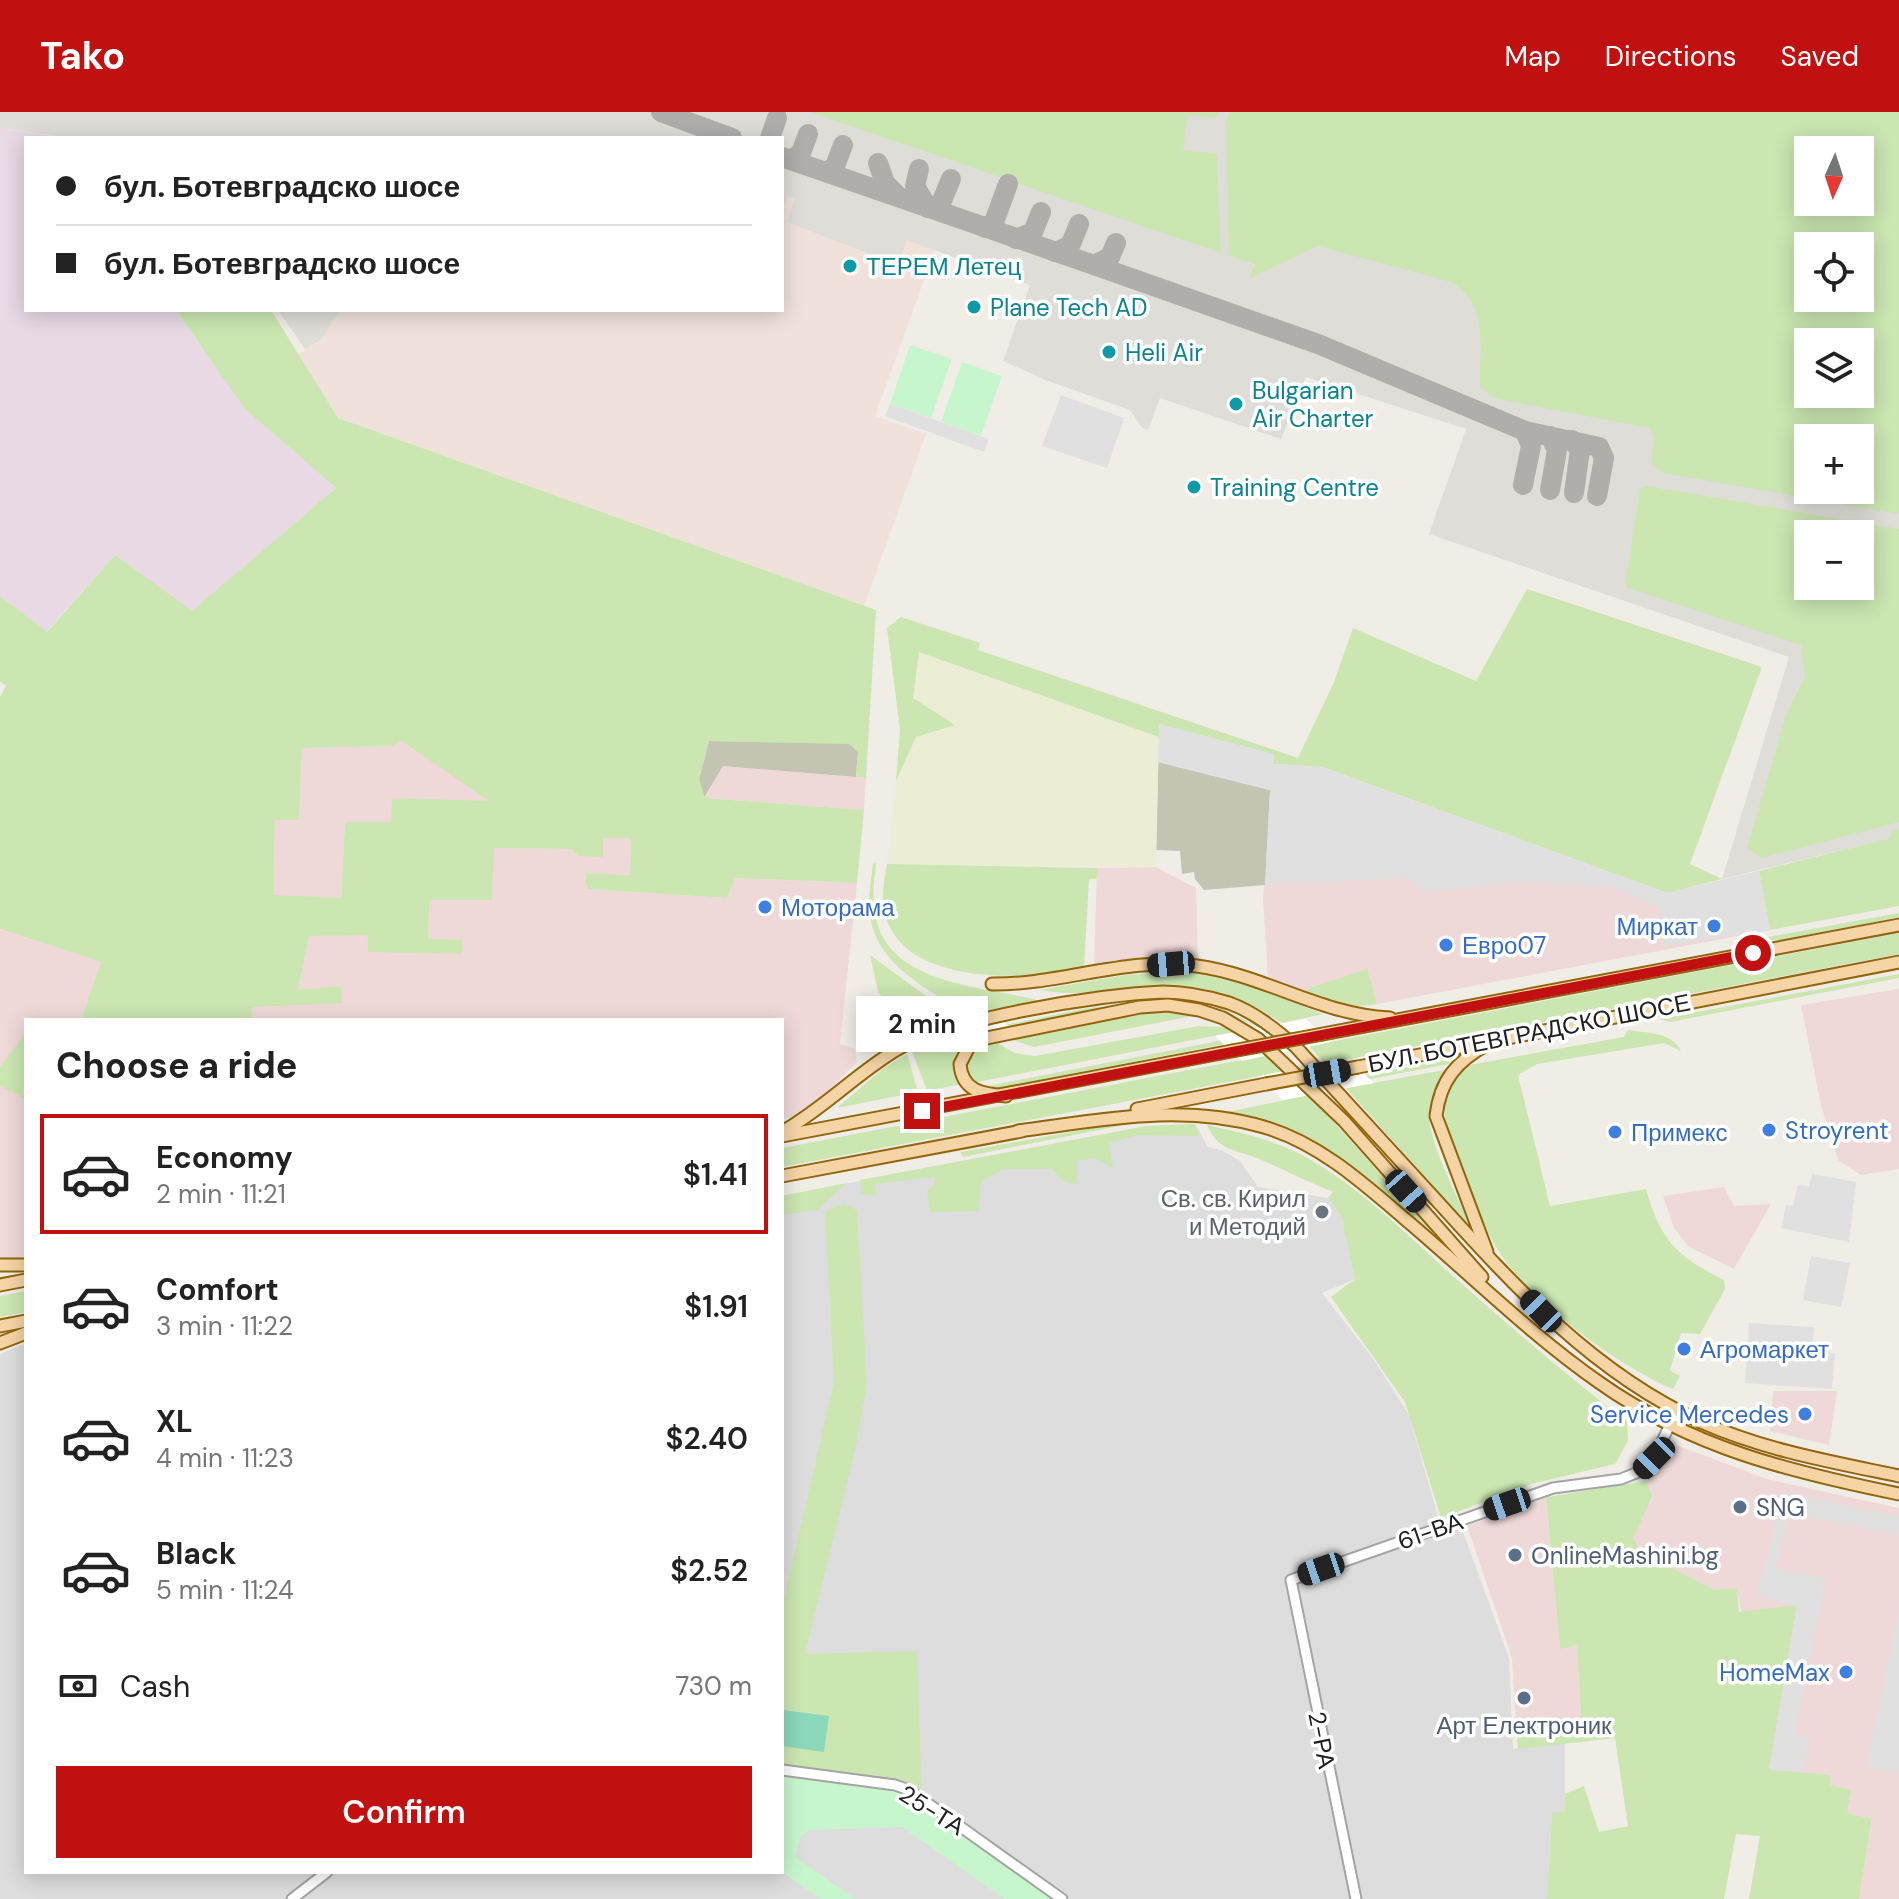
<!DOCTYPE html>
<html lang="en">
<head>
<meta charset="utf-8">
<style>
  :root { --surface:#fff; --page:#f6f6f6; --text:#222; --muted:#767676; --line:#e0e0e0; --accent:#c0100f }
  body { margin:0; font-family:"DM Sans",sans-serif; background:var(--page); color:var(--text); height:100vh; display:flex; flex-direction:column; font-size:30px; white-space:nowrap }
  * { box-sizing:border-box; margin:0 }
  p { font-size:26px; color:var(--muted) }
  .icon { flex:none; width:44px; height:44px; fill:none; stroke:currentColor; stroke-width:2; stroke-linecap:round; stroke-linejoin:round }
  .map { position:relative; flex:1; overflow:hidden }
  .side { position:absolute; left:24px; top:906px; width:760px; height:856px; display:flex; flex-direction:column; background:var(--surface); border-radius:0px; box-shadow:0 4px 20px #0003 }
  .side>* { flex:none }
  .hud { position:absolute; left:24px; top:24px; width:760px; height:176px; border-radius:0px; box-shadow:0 4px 20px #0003; display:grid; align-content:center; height:176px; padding:0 32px; background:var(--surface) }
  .needle { width:52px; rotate:183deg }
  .tools { position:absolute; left:1794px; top:24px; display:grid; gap:16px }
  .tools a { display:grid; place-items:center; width:80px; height:80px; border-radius:0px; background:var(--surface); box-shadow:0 4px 20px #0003; font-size:40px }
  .end { position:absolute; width:36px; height:36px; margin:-18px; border:10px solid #c0100f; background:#fff; box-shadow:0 0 0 4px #fff }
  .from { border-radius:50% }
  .bubble { position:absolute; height:56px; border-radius:0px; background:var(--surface); box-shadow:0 4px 20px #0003; font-size:26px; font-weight:600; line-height:56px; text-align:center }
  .car { position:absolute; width:24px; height:48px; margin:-24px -12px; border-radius:10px; box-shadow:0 0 6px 2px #0007; background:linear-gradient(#222 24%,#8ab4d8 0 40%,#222 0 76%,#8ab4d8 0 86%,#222 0) }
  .hud b { display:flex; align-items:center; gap:28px; height:76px; font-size:30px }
  .hud b+b { border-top:2px solid var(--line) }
  .hud i { width:20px; height:20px; background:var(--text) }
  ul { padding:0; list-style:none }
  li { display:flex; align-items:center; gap:24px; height:120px; margin:0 16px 12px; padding:0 16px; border:4px solid transparent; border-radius:0px }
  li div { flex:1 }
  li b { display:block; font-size:30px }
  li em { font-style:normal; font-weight:600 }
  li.on { border-color:var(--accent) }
  li>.icon { width:72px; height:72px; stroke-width:1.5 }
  h2 { padding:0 32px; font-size:36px; line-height:96px }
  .pay { display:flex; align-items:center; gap:20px; height:88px; padding:0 32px; font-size:30px }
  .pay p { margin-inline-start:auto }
  .button { display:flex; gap:16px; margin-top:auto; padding:16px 32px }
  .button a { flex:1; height:92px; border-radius:0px; background:var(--accent); color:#fff; font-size:32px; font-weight:600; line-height:92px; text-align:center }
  header { display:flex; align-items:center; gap:48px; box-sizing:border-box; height:112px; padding:0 40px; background:var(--accent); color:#fff }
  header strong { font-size:38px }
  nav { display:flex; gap:44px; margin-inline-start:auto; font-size:28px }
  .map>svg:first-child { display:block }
  .residential { fill:#dedddd }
  .commercial { fill:#efd9d8 }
  .industrial { fill:#e8d9e5 }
  .military { fill:#f0e1db }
  .airport { fill:#dfddd8; fill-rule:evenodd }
  .construction { fill:#c4c4b3 }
  .farmland { fill:#ebedd4 }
  .grass { fill:#cbe6b1; fill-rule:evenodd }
  .park { fill:#c8f6cc }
  .pitch { fill:#8bd8bb }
  .parking { fill:#e0e0e0 }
  .pier { fill:#fff }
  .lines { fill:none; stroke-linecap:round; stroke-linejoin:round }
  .taxiway { stroke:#afaeaa; stroke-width:20 }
  .minor-casing { stroke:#a4a4a4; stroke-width:13 }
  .major-casing { stroke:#90650b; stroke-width:15 }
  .minor { stroke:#fff; stroke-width:9 }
  .major { stroke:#f5d4a6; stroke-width:11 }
  .major-bridge-casing { stroke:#90650b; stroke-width:15; stroke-linecap:butt }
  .major-bridge { stroke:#f5d4a6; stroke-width:11 }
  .route { stroke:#c0100f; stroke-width:10 }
  .culture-dot { fill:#0f9aa8; stroke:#fff; stroke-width:3 }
  .shop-dot { fill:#3f7fe0; stroke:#fff; stroke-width:3 }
  .worship-dot { fill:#6b7280; stroke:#fff; stroke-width:3 }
  .service-dot { fill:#5c6f8a; stroke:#fff; stroke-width:3 }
  .labels { text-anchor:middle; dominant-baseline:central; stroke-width:7; stroke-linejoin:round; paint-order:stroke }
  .culture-label { font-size:24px; fill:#0d838f; stroke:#fff; text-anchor:start }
  .shop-label { font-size:24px; fill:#366cbe; stroke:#fff; text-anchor:start }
  .street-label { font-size:24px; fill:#202020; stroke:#fff }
  .worship-label { font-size:24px; fill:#5b616d; stroke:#fff; text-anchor:end }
  .service-label { font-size:24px; fill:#4e5e75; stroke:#fff; text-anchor:start }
</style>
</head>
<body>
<header>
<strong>Tako</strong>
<nav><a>Map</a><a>Directions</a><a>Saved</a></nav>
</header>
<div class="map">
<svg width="1899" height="1787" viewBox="0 0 1899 1787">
  <rect width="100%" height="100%" fill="#f0ede7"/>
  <polygon class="residential" points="1195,1012 1208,1035 1221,1038 1240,1049 1258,1075 1328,1086 1341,1104 1355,1167 1322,1181 1374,1248 1409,1303 1441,1415 1459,1409 1509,1546 1513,1637 1565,1631 1565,1699 1552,1702 1547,1787 0,1787 0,1242 26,1231 26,1760 782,1760 782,1084 1147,1014"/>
  <g class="commercial">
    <polygon points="402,629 432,644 491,689 391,710 345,710 341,786 274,784 275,707 299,708 302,636 393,634"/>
    <polygon points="723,654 866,666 864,698 705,686"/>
    <polygon points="1270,678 1667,781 1759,759 1770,818 1377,892 1366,858 1309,876 1306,880 1268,865 1263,787"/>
    <polygon points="603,726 631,726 630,763 585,761 587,777 727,786 734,766 857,771 840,932 855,937 857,950 827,980 792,1005 782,1007 782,908 251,908 251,895 298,878 309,824 367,822 368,840 428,828 430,788 494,736 572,737 602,745"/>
    <polygon points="1156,755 1196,776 1198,847 1150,845 1094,853 1097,756"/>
    <polygon points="0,817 102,850 81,908 26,908 26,1153 0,1153"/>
    <polygon points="1899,877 1899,1057 1861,1063 1838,1048 1821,993 1801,893"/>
    <polygon points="1724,1075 1734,1094 1771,1092 1734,1157 1689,1135 1674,1116 1663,1084"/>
    <polygon points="1773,1279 1837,1279 1829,1333 1770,1319"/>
    <polygon points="1679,1334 1767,1367 1899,1396 1899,1787 1859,1787 1872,1708 1847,1702 1829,1673 1830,1663 1769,1658 1737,1477 1715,1478 1641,1440 1632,1427 1652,1386 1647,1369 1672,1337"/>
    <polygon points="1546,1385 1560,1536 1577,1533 1581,1607 1516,1614 1512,1546 1467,1414"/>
  </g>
  <polygon class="industrial" points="0,16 65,26 26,26 26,198 176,198 244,296 336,376 191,500 115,443 46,520 0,484"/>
  <polygon class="military" points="788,80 938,129 875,304 926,322 864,494 338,306 298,242 321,228 341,198 782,198 782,97"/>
  <g class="airport">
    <path d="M0,0H1899V717L1891,720L1892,726L1722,767L1789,545L1429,422L1466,317L1306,265L1281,327L1160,286L1148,318L1142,316L1130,298L1048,269L1003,249L1030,173L907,128L898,153L787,110L795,87L787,84L782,98V26H71L0,16ZM1808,38H1860V90H1808ZM1808,134H1860V186H1808ZM1808,230H1860V282H1808ZM1808,326H1860V378H1808ZM1808,422H1860V474H1808Z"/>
    <polygon points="278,198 341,198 321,228 305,237"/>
  </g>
  <g class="construction">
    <polygon points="709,629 849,631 858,640 856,665 723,654 704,686 699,667"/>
    <polygon points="1158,650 1270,678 1265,773 1204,778 1195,767 1194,760 1182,762 1180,739 1156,738"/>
  </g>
  <polygon class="farmland" points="918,540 1159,625 1156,755 887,752 896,669 916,625 913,586"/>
  <g class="grass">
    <polygon points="810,0 1219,0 1216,6 1188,3 1183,38 1217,42 1221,141"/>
    <path d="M1229,0H1899V402L1663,361L1651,352L1654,325L1650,316L1493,286L1480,275C1479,234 1490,194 1451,170L1318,134L1250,166L1255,152L1229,144L1226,9ZM1808,38H1860V90H1808ZM1808,134H1860V186H1808ZM1808,230H1860V282H1808ZM1808,326H1860V378H1808Z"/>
    <path d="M176,198H271L338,306L876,498L866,666L856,665L858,640L849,632L709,629L699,667L705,686L864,698L857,771L735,766L727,786L587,777L585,761L630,763L631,726H603V745L578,744L572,737L494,736L492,788H430L428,827L463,828L462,842L368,840L367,823L309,824L298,878L341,874L342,891L252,895L251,908H81L101,850L0,817V585L6,574L0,569V484L47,520L115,443L192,499L336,376L244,296ZM402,629L489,689L392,686L391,710H345L341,786L274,783L275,708H299L302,636L393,634Z"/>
    <path d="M1646,374L1899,417V710L1762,746L1747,736L1787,600L1805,565L1801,533L1625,475L1640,377ZM1808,422H1860V474H1808Z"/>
    <polygon points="1527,477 1762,555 1690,752 1722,767 1667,781 1322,655 1273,652 1273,642 1160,613 1159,625 919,540 913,586 955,613 916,625 896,669 900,618 887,516 901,505 980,531 978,538 1298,646 1334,570 1353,516 1476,569"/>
    <polygon points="1899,717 1899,794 1770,818 1759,759 1891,726 1891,719"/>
    <path d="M876,751C875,765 872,780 874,794C881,876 986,873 1045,890L970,903C931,879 874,853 870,801C868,785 871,768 873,752Z"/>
    <path d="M887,752L1097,756V767H1089L1084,855C1029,869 902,875 885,801C881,784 884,769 887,752Z"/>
    <path d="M1899,801V805C1866,811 1786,834 1757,827Z"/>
    <polygon points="1899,821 1899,842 1349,947 1326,952 1309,934"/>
    <polygon points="870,843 956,906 937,910 908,924 878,879"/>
    <path d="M1367,857L1377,892C1351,897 1330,891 1306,880L1309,876Z"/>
    <path d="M1183,859L1243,871L1323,902L1282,911C1241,884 1193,868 1142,874C1106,878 1075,885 1039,878L1125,863Z"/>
    <polygon points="1899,862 1899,866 1670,910 1660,907"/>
    <polygon points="1164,888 1220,896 1262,916 1218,899 1125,894 993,918 990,916 1087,896"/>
    <polygon points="1168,900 1193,904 1034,935 1006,926 1131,902"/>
    <path d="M1199,914L1222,915L1234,920L972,971L965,955C971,937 975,933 994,929L1015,941L1035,944Z"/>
    <path d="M1628,918C1647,921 1672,920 1681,939L1664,931L1537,952L1518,963L1550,1094L1646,1077C1661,1130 1677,1144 1724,1168L1725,1177L1700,1222L1681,1221L1670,1258L1680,1264L1673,1277C1620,1255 1532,1191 1500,1141C1481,1113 1471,1077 1459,1045C1445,1010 1431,980 1469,953L1624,925Z"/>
    <path d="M974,920L976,922C956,933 949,952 961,972L927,979L912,939Z"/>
    <polygon points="26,921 26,987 0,974 0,955"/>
    <polygon points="1239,925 1245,928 988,978 978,976"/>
    <polygon points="907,942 918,980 837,996 885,955"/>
    <polygon points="1267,943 1286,959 782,1055 782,1036"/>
    <polygon points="1458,946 1454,951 1345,972 1340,967"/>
    <path d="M1444,958C1437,971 1430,985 1429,1000C1427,1030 1460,1088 1472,1118L1346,976Z"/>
    <path d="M1309,983L1443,1131C1374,1073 1320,1019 1228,1000Z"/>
    <polygon points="1126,1010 1139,1010 963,1045 960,1040"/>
    <polygon points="1195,1012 1199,1024 1139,1023 1109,1031 1113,1056 1095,1046 1077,1049 1077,1072 1063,1069 1052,1057 1003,1057 981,1070 979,1099 930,1100 927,1079 934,1073 934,1065 875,1072 876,1084 861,1082 860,1068 1147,1014"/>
    <path d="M1207,1013C1238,1020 1271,1027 1300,1042C1357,1072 1406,1122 1453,1164C1510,1215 1568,1264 1627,1310L1628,1329L1615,1352L1535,1371L1441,1406L1405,1290L1331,1185L1355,1167L1341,1104L1328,1086L1333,1080C1307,1070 1282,1057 1257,1046C1234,1037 1218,1039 1207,1013Z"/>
    <polygon points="847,1071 817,1098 782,1103 782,1084"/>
    <polygon points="844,1092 857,1098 867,1272 856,1334 805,1542 917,1539 922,1688 782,1659 782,1496 834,1270 825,1100"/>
    <polygon points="26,1179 26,1200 0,1205 0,1184"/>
    <polygon points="1647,1369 1652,1385 1633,1427 1641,1440 1715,1478 1737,1476 1739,1500 1797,1493 1769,1657 1830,1663 1830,1673 1851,1678 1847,1701 1872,1707 1859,1787 1749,1787 1760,1724 1736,1722 1724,1787 1547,1787 1552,1701 1565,1699 1565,1682 1584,1674 1599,1720 1628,1714 1615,1626 1518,1637 1516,1614 1581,1607 1577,1533 1560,1537 1546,1385"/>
  </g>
  <g class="park">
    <polygon points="910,233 952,247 931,306 890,292"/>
    <polygon points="962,250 1002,264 981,324 941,310"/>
    <polygon points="782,1658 895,1673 1062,1787 1005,1787 902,1715 809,1718 801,1724 795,1745 855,1787 821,1787 782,1760"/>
  </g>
  <polygon class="pitch" points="782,1598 829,1604 824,1640 782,1634"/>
  <g class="parking">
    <polygon points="1061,283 1124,306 1107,356 1042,334"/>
    <polygon points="890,292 989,327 984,340 885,304"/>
    <polygon points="1159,612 1274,642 1273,652 1321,655 1667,781 1759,759 1770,818 1665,834 1657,794 1613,776 1531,769 1423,780 1407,766 1265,773 1270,678 1158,650"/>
    <polygon points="1812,1062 1856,1070 1849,1130 1781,1116 1786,1093 1793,1094 1798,1073 1809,1074"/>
    <polygon points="1811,1144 1850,1151 1841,1195 1803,1188"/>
    <polygon points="1749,1211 1814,1215 1812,1239 1835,1241 1832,1277 1745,1271"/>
    <polygon points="1783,1380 1899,1405 1899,1423 1788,1401 1776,1456 1826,1467 1794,1623 1810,1627 1802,1660 1769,1658 1797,1494 1757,1483"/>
    <polygon points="1899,1495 1899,1661 1866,1655"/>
  </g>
  <g class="pier">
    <polygon points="988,900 1022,923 977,932 941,909"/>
    <polygon points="1306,907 1331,930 1242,949 1215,924"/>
    <polygon points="1349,947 1374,971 1283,988 1258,964"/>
  </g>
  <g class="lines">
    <g class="taxiway">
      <polyline points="661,0 732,26"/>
      <polyline points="770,26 777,6"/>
      <polyline points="782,45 1094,153 1110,145 1116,131"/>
      <polyline points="791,48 801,41 808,22"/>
      <polyline points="878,51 885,71 897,83"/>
      <polyline points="919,57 915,74 928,96 941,91 951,67"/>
      <polyline points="827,60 835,54 843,33"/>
      <polyline points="985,116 994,110 1008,72"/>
      <polyline points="1016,127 1033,120 1041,100"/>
      <polyline points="1055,140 1070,134 1079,112"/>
      <polyline points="1094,153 1318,232 1525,319 1599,335 1604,346 1597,384"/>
      <polyline points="1572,328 1580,338 1574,381"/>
      <polyline points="1523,373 1531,334 1525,319"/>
      <polyline points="1550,378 1557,338 1550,324"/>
    </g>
    <g class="minor-casing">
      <g id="minor">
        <polyline points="782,1658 895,1673 909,1678 1062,1787"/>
        <polyline points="292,1787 327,1760"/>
        <polyline points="1356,1787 1291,1468 1553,1376 1621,1367 1641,1359 1654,1346 1677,1298"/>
      </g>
    </g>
    <g class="major-casing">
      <g id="major">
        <path d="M992,872C1060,873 1129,844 1197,854C1267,864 1318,902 1390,906"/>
        <polyline points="1323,922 1899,813"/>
        <polyline points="1358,955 1899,850"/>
        <path d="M1006,984C982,982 962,979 960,952L972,929L1140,895L1168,893L1199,898L1223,906L1258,927L1344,1009L1482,1165"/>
        <polyline points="1137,997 1266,972"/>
        <path d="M1018,1019C1103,1008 1180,991 1264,1015C1319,1031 1363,1071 1405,1107C1470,1162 1531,1223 1600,1271C1692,1336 1791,1360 1899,1382"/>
        <path d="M782,1020C823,997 856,962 896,938C947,907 1101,882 1163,880C1183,880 1209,885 1229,891C1254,900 1275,917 1295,934C1343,986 1391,1038 1438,1090C1515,1175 1595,1262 1701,1310C1764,1338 1832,1350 1899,1364"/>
        <polyline points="782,1024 1232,939"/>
        <polyline points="782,1064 1022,1019"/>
        <path d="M1487,1140L1436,1004C1440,968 1457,949 1488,932"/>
        <polyline points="0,1153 26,1153"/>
        <polyline points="0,1173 26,1168"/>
        <polyline points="0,1214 26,1209"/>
        <polyline points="0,1231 26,1221"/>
      </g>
    </g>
    <use href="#minor" class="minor"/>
    <use href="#major" class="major"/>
    <g class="major-bridge-casing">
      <g id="major-bridge">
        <polyline points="1232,939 1323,922"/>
        <polyline points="1266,972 1358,955"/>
      </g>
    </g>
    <use href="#major-bridge" class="major-bridge"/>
  </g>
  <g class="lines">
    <polyline class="route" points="922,999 1753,841"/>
  </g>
  <g class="culture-dot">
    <circle cx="850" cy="154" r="8"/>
    <circle cx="974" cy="195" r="8"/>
    <circle cx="1109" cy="240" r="8"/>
    <circle cx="1236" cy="292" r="8"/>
    <circle cx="1194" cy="375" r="8"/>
  </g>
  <g class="shop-dot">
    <circle cx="765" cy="795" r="8"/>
    <circle cx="1714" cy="814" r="8"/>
    <circle cx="1446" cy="833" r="8"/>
    <circle cx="1769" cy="1018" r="8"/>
    <circle cx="1615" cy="1020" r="8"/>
    <circle cx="1684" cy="1237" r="8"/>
    <circle cx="1805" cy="1302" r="8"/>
    <circle cx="1846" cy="1560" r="8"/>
  </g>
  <circle class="worship-dot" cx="1322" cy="1100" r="8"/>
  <g class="service-dot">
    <circle cx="1740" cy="1395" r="8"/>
    <circle cx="1515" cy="1443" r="8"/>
    <circle cx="1524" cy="1586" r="8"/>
  </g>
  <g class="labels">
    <g class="culture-label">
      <text x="866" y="154">ТЕРЕМ Летец</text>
      <text x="990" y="195">Plane Tech AD</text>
      <text x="1125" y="240">Heli Air</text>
      <text x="1252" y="278">Bulgarian<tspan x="1252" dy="28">Air Charter</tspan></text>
      <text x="1210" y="375">Training Centre</text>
    </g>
    <g class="shop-label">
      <text x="781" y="795">Моторама</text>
      <text x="1698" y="814" text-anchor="end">Миркат</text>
      <text x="1462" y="833">Евро07</text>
      <text x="1785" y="1018">Stroyrent</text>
      <text x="1631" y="1020">Примекс</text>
      <text x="1700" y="1237">Агромаркет</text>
      <text x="1789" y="1302" text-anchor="end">Service Mercedes</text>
      <text x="1830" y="1560" text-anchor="end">HomeMax</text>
    </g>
    <g class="street-label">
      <text transform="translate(1529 921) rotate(-11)">БУЛ. БОТЕВГРАДСКО ШОСЕ</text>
      <text transform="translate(1430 1419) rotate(-19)">61-ВА</text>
      <text transform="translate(1322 1628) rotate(79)">2-РА</text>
      <text transform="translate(932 1698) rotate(32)">25-ТА</text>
    </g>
    <g class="worship-label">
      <text x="1306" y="1086">Св. св. Кирил<tspan x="1306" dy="28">и Методий</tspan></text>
    </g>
    <g class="service-label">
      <text x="1756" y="1395">SNG</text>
      <text x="1531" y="1443">ОnlineMashini.bg</text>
      <text x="1524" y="1613" text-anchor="middle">Арт Електроник</text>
    </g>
  </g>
</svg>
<div class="tools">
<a><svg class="needle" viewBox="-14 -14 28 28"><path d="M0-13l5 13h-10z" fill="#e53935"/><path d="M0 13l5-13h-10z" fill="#767676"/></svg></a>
<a><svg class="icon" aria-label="locate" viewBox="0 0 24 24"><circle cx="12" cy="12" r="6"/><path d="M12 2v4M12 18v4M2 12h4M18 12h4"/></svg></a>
<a><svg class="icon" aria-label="layers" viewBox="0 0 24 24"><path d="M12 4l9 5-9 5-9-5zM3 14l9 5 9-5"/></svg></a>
<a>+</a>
<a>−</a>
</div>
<i class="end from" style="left:1753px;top:841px"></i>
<i class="end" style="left:922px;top:999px"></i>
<div class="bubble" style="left:856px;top:884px;width:132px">2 min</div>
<i class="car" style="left:1171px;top:852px;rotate:265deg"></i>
<i class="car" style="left:1327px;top:961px;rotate:80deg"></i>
<i class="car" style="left:1406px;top:1079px;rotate:138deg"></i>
<i class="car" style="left:1541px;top:1199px;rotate:316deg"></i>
<i class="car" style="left:1654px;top:1346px;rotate:225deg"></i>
<i class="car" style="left:1507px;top:1392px;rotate:251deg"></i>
<i class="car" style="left:1321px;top:1457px;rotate:251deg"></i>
<div class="hud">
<b><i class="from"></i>бул. Ботевградско шосе</b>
<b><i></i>бул. Ботевградско шосе</b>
</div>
<section class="side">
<h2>Choose a ride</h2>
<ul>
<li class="on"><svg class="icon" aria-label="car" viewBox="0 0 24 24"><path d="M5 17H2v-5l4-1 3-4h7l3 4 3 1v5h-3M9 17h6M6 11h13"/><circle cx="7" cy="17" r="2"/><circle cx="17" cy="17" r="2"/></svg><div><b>Economy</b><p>2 min · 11:21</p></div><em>$1.41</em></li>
<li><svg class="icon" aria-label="car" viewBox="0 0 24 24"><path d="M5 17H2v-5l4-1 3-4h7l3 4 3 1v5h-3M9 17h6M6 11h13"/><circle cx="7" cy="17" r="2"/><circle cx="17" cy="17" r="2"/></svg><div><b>Comfort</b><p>3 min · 11:22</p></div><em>$1.91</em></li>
<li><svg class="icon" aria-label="car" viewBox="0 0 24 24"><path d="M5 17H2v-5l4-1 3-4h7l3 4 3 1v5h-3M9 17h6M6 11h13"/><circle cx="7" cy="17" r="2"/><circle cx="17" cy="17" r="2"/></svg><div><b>XL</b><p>4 min · 11:23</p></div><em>$2.40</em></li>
<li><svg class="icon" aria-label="car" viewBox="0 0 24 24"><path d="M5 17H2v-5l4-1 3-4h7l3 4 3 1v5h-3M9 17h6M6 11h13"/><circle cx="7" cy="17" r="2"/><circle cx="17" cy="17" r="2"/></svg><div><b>Black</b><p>5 min · 11:24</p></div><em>$2.52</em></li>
</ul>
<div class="pay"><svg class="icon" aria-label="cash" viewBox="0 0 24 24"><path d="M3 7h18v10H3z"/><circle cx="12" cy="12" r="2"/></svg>Cash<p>730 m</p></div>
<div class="button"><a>Confirm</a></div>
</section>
</div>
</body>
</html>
